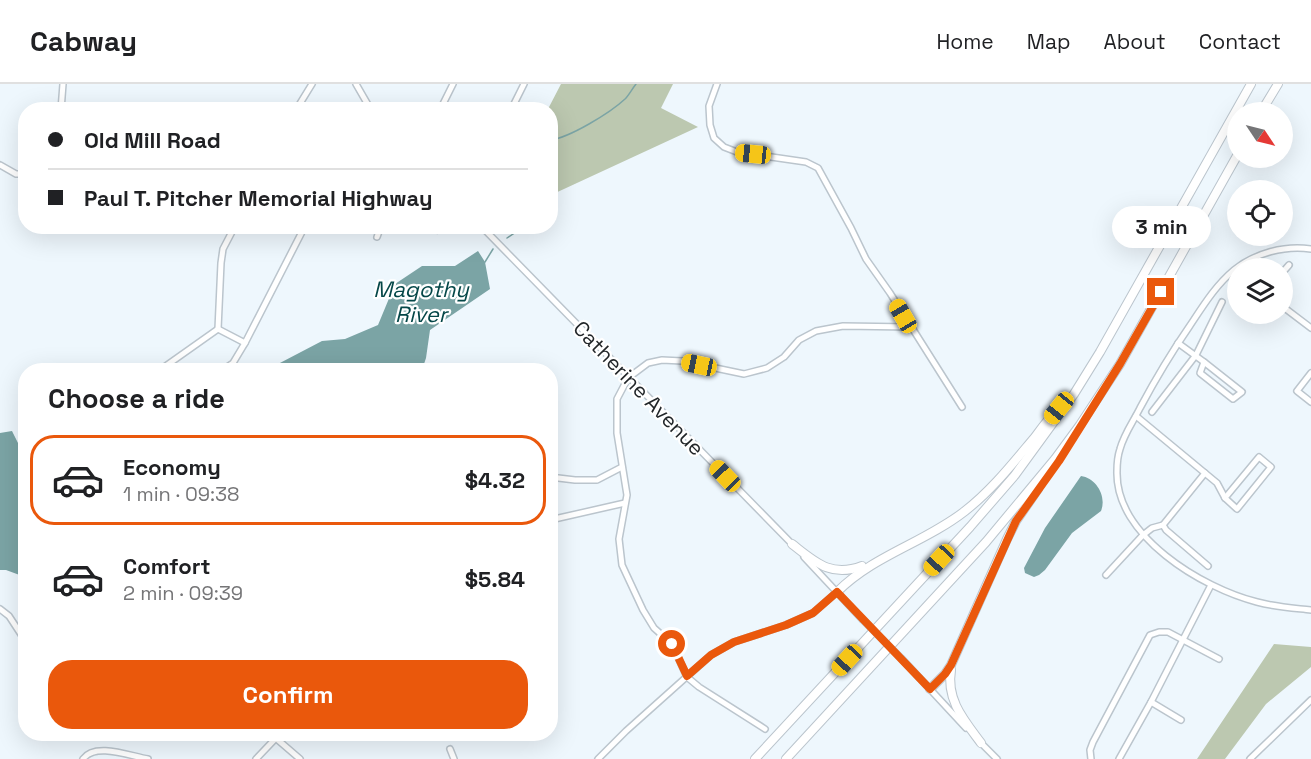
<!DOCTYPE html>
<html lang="en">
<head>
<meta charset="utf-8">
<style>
  :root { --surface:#fff; --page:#f2f2f2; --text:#202124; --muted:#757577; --line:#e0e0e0; --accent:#ea580c }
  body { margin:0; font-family:"Space Grotesk",sans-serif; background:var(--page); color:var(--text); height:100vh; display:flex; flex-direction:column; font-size:22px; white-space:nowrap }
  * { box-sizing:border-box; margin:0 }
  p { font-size:20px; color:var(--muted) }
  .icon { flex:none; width:33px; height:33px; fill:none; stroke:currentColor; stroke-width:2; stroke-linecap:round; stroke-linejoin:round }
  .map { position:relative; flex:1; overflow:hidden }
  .side { position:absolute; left:18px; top:279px; width:540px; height:378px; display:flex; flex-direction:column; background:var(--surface); border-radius:24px; box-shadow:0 6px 24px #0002 }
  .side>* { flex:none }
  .top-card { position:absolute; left:18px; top:18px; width:540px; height:132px; border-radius:24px; box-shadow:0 6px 24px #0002; display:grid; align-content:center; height:132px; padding:0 30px; background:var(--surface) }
  .needle { width:39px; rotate:125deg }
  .buttons { position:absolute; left:1227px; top:18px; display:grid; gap:12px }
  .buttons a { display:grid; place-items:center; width:66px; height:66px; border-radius:50%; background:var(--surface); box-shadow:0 6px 24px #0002; font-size:30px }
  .end { position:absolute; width:27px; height:27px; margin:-14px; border:8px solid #ea580c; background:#fff; box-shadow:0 0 0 3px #fff }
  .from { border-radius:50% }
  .bubble { position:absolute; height:42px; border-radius:21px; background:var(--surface); box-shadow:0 6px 24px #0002; font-size:20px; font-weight:600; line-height:42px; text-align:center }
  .car { position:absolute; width:18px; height:36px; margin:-18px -9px; border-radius:8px; box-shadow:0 0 4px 2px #0007; background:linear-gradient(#f5c518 24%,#345 0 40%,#f5c518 0 76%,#345 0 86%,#f5c518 0) }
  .top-card b { display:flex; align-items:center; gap:21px; height:57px; font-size:22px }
  .top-card b+b { border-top:2px solid var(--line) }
  .top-card i { width:15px; height:15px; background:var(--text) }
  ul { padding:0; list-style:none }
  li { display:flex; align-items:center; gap:18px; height:90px; margin:0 12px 9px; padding:0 18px; border:3px solid transparent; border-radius:24px }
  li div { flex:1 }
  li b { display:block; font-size:22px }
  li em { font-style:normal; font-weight:600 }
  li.current { border-color:var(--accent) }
  li>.icon { width:54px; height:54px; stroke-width:1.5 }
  h2 { padding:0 30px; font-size:27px; line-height:72px }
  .primary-button { display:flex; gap:12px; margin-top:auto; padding:12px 30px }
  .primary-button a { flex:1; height:69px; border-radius:24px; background:var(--accent); color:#fff; font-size:24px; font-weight:600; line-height:69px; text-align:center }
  header { display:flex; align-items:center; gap:36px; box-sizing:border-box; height:84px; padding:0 30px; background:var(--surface); border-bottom:2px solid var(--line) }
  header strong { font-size:28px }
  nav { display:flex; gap:33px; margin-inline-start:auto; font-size:21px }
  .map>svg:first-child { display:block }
  .green { fill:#bcc8b0 }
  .water { fill:#7ba4a5 }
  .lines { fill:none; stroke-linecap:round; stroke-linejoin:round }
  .stream { stroke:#7ba4a5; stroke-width:1.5 }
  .minor-casing { stroke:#bbc5cd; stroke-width:8 }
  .highway-casing { stroke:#bbc5cd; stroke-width:10 }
  .minor { stroke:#fff; stroke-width:5 }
  .highway { stroke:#fff; stroke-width:8 }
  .minor-bridge-casing { stroke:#bbc5cd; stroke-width:8; stroke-linecap:butt }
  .minor-bridge { stroke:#fff; stroke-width:5 }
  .route { stroke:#ea580c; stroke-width:8 }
  .labels { text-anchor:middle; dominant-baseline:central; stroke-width:4.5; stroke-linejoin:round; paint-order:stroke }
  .street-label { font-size:21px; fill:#222629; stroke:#fff }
  .water-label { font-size:22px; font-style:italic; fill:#054748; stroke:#fff }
</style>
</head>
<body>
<header>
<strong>Cabway</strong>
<nav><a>Home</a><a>Map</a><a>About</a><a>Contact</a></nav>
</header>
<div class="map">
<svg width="1311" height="675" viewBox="0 0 1311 675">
  <rect width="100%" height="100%" fill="#eef7fd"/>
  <g class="green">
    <polygon points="561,0 673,0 661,24 698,43 551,111 550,26 548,25"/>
    <polygon points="1274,560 1311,563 1311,583 1266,620 1225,675 1197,675"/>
  </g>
  <g class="water">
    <polygon points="478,167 485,178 490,205 430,246 426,274 422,286 270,286 278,280 322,257 345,255 378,241 395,200 422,182 455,182"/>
    <polygon points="12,347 19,361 25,366 25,493 6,486 0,486 0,349"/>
    <path d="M1081,392C1096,394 1107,412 1101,427L1072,449L1045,486L1039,491L1034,493L1025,489L1024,484L1045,444Z"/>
  </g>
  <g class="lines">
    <g class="stream">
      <path d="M550,56C569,54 610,29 625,15C629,11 632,5 636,0"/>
      <polyline points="507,154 525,142"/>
      <polyline points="485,178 493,165"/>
    </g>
    <g class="minor-casing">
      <g id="minor">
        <polyline points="356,0 371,26"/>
        <polyline points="717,0 709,22 710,41 714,54 724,63 737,68 806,78 818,84 851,144 866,175 890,209 962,323"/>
        <polyline points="61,26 63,0"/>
        <polyline points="296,26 312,0"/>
        <polyline points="440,26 453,0"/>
        <polyline points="511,26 524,0"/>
        <polyline points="0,81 16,90 26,90"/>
        <polyline points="430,142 437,146"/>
        <polyline points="481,142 793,461"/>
        <polyline points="377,153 381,142"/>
        <path d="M1311,165C1285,161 1255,169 1234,186C1215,202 1203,222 1189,243C1171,269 1155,296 1140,324C1133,338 1124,350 1120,365C1118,371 1117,380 1117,387C1115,452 1202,504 1257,518C1275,523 1293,524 1311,526"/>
        <polyline points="1282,189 1289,181"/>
        <polyline points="1282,222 1311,244"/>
        <polyline points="218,245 221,179 223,165 235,142"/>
        <polyline points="218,245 245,259"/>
        <polyline points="1178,259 1204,278"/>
        <polygon points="1204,278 1242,308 1233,315 1200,289"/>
        <polyline points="227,283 233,279 245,259 305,142"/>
        <polyline points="160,286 218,245"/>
        <polyline points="1311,289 1297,307 1311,318"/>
        <polyline points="1152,328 1196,271 1222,218"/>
        <polyline points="1136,332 1217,399 1225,414"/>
        <polygon points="1259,373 1271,383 1237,425 1225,414"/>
        <polyline points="550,393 575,396 597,396 622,383"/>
        <polyline points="550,436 625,419"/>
        <polyline points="1163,441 1166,446 1208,482"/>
        <polyline points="804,473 862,535"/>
        <polyline points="1106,491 1143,451 1152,444 1163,441 1205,389"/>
        <polyline points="0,525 9,532 26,558"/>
        <polyline points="902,575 966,644"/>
        <polyline points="1151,618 1181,636"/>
        <polyline points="765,645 699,603 687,593 672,560 654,544 643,526 622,481 619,455 627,411 617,349 617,315 628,294 648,279 662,276 682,277 744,290 767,284 784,273 799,256 816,247 843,242 910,243"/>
        <polyline points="271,650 300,675"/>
        <polyline points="979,657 997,675"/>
        <polyline points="450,665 454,675"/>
        <path d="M83,675C95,658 130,672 148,675"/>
        <polyline points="256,675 276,654"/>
        <polyline points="598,675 626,647 711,571 734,558 786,541 813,529 837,508"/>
        <polyline points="1091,675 1090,666 1093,658 1150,551 1159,548 1168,548 1219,575"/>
        <polyline points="1119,675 1151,618 1211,501"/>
        <polyline points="1250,675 1311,616"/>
      </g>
    </g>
    <g class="highway-casing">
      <g id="highway">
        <polyline points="1261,28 1278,0"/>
        <path d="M792,460C815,478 831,494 862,482"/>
        <path d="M837,508C874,471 924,459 965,427C992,406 1013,379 1035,353C1043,342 1052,330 1062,321"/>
        <path d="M951,586C946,616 964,636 981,659"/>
        <polyline points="930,605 945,590 951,581 1007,455 1016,437 1038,405"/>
        <polyline points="755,675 970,443 1015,391 1074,310 1100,268 1251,0"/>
        <polyline points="786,675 986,458 1055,375 1080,341 1120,280 1238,70"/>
      </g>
    </g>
    <use href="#minor" class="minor"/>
    <use href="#highway" class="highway"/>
    <g class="minor-bridge-casing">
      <polyline id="minor-bridge" points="862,535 902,575"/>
    </g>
    <use href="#minor-bridge" class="minor-bridge"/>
  </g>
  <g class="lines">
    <polyline class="route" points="672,560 687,592 711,571 734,558 786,541 813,529 837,508 930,605 945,590 951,581 1016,437 1059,377 1120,280 1161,208"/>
  </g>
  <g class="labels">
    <g class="street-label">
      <text transform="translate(639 304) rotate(46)">Catherine Avenue</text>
    </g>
    <g class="water-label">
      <text x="421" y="205">Magothy<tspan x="421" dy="25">River</tspan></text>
    </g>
  </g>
</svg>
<div class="buttons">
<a><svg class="needle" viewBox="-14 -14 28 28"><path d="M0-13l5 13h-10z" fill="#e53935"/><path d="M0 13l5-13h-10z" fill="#757577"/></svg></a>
<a><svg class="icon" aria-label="locate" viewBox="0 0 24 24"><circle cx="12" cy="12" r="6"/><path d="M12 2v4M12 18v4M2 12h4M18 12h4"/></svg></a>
<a><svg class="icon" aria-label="layers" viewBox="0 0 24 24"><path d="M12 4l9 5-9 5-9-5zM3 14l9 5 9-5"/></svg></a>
</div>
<i class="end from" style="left:672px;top:560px"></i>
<i class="end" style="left:1161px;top:208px"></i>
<div class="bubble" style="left:1112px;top:122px;width:99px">3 min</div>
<i class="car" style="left:753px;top:70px;rotate:276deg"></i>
<i class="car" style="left:903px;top:232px;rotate:330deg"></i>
<i class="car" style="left:699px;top:281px;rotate:282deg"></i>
<i class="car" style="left:1059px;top:324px;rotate:219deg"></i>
<i class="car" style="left:725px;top:392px;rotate:316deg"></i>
<i class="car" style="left:939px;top:476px;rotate:223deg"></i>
<i class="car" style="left:847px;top:576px;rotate:223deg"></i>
<div class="top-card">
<b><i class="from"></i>Old Mill Road</b>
<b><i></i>Paul T. Pitcher Memorial Highway</b>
</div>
<section class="side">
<h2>Choose a ride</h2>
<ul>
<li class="current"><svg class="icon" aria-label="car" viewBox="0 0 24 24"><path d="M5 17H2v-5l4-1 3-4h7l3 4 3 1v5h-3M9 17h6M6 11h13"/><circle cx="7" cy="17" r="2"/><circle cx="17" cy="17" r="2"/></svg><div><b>Economy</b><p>1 min · 09:38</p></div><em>$4.32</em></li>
<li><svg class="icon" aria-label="car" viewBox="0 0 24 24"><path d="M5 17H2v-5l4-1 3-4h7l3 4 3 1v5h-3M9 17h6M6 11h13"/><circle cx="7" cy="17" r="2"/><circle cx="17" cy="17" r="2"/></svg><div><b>Comfort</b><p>2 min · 09:39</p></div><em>$5.84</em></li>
</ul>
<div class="primary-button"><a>Confirm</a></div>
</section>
</div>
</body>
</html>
